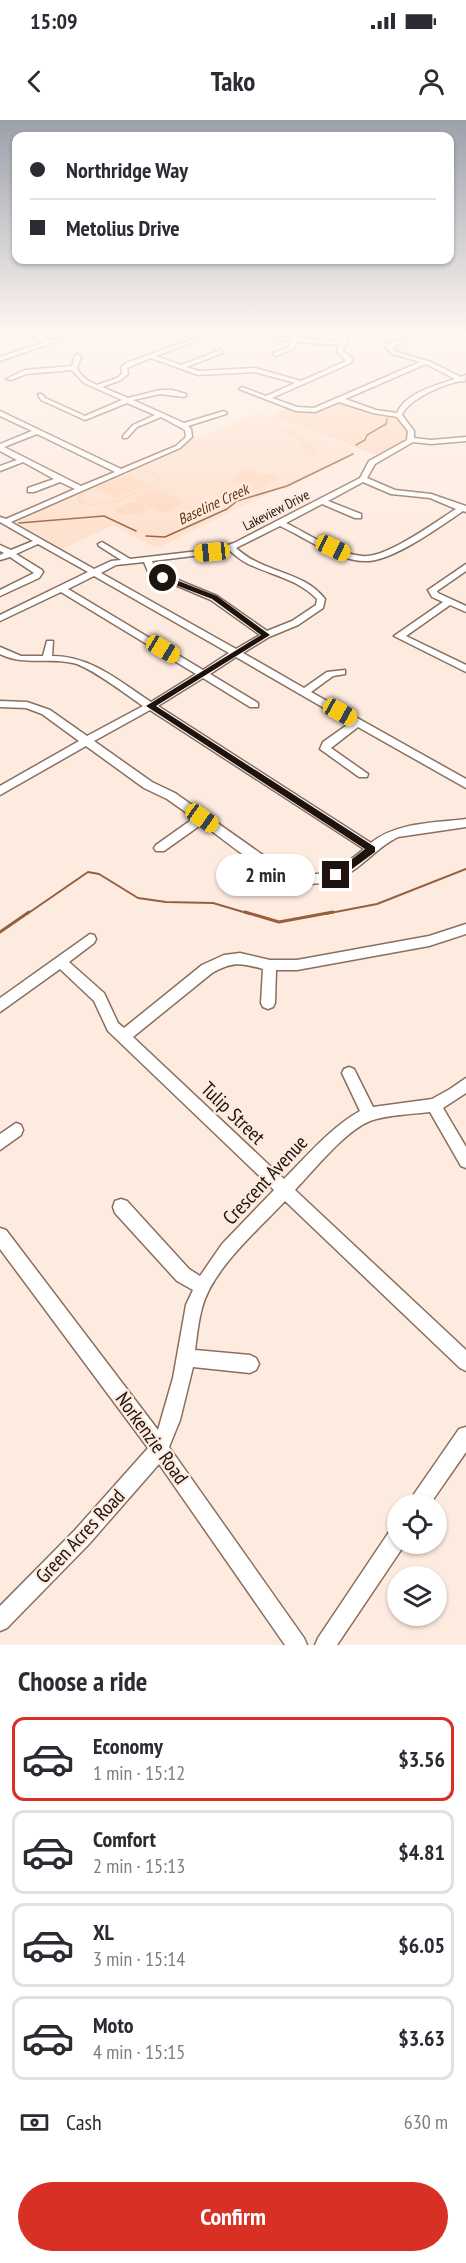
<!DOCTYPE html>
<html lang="en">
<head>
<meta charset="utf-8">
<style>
  :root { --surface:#fff; --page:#f7f7f7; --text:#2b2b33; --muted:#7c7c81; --line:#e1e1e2; --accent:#d93025 }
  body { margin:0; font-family:"PT Sans Narrow",sans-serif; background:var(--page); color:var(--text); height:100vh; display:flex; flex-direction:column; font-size:22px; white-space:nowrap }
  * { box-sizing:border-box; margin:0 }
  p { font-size:20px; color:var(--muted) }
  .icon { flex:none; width:33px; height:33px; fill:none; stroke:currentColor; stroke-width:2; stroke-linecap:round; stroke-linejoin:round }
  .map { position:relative; height:1525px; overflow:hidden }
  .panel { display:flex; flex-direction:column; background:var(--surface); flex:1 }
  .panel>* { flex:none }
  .banner { position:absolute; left:12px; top:12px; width:442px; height:132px; border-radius:12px; box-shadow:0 2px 4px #0004; display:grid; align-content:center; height:132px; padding:0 18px; background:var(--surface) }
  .fabs { position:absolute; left:387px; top:1374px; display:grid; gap:12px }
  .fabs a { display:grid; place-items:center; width:60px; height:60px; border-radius:50%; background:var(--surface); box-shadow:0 2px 4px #0004; font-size:30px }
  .end { position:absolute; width:27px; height:27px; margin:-14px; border:8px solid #1e140d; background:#fff; box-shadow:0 0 0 3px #fff }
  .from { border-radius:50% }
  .bubble { position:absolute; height:42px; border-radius:21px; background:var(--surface); box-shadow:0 2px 4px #0004; font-size:20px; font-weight:700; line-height:42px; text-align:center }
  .car { position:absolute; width:18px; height:36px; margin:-18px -9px; border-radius:8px; box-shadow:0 0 4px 2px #0007; background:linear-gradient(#f5c518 24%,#345 0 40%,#f5c518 0 76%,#345 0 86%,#f5c518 0) }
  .banner b { display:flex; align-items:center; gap:21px; height:57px; font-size:22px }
  .banner b+b { border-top:2px solid var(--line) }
  .banner i { width:15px; height:15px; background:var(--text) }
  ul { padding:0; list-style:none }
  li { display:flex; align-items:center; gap:18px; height:84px; margin:0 12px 9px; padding:0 6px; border:3px solid var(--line); border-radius:12px }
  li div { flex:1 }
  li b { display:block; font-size:22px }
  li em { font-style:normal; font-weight:700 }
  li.on { border-color:var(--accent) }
  li>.icon { width:54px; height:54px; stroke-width:1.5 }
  h2 { padding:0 18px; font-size:27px; line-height:72px }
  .pay { display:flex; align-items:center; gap:15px; height:66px; padding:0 18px; font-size:22px }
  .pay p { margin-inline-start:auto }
  .button { display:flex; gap:12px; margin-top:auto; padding:12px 18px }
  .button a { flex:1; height:69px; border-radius:36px; background:var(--accent); color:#fff; font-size:24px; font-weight:700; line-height:69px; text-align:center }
  .status { display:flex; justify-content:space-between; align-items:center; height:42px; padding:0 30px; background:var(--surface); direction:ltr }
  .status svg { height:16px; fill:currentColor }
  header { display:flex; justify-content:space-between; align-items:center; height:78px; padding:0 18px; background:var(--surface); font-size:27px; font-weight:700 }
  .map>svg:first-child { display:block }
  .built { fill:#fee0cd }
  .green { fill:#fed8bf; fill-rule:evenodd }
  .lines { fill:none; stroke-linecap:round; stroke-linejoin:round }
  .stream-far2 { stroke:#95603b; stroke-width:1.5 }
  .stream-far1 { stroke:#95603b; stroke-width:2 }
  .stream { stroke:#95603b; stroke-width:3 }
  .minor-casing { stroke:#896f5e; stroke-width:3 }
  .minor { fill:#fff; fill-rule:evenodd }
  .route { fill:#1e140d }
  .labels { text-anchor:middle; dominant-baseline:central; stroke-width:4.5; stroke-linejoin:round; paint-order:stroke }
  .far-street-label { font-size:14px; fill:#1e140d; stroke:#feebe0 }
  .far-water-label { font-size:15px; font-style:italic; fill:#65350f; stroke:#feebe0 }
  .near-street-label { font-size:20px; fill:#1e140d; stroke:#feebe0 }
</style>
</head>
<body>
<div class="status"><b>15:09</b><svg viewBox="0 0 49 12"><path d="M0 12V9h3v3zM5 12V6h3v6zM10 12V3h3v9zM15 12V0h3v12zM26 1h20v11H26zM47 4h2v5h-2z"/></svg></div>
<header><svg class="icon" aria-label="back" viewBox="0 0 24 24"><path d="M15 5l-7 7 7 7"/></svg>Tako<svg class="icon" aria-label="person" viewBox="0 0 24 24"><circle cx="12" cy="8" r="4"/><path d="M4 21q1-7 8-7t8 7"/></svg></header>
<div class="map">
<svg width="466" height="1525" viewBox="0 0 466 1525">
  <rect width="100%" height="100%" fill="#feebe0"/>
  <polygon class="built" points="260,292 355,329 352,331 357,333 285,369 282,368 263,376 161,426 154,427 113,405 62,429 14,401 177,329 193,317 202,317"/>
  <g class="green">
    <path d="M342,283L370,293L396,297L409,313C407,327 390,331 379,336L271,296L288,288L314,291Z"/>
    <path d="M288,307L307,318L320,337H304C303,324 296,318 286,312L277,314L274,312Z"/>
    <path d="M140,350L151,351L159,356V360C146,373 93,395 78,381V376L82,372ZM138,351L152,353L157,359C146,371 95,392 81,380L84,374L96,368L116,378L148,364L129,354Z"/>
    <polygon points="249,350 260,355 271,354 280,360 266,364 268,367 256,369 254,366 247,367 229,360 237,353"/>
    <path d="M155,368L185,382L163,393L141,382L145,391C133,397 126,395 114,390L128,383L140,382L133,378Z"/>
  </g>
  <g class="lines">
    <g class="stream-far2">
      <polyline points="356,325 365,320 367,315 386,304 387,299"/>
      <polyline points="19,403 104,396 136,411"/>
      <polyline points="146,416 165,417 227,389 237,381 287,366 353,334"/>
    </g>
    <g class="stream-far1">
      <polyline points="27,794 88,752 99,754 138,778 166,782 213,783 250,794"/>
      <polyline points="325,794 377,784 466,749"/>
    </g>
    <g class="stream">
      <polyline points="245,792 279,802 333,792"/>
      <polyline points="0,812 29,792"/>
    </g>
    <g class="minor-casing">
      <g id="minor">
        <polygon points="10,214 17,214 0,220 0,216"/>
        <polygon points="27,214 33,214 51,220 66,215 69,217 0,241 0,237 45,222"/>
        <path d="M207,214H214L156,236L181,245L221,230L223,233L186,247L199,251L255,248L301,261L346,241L337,231L339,225L297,222L293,229L275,236L273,233L289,227L292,221L228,214L294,218L296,214H299L301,215L299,218L341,222L347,214H352L348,219L343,231L353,239L351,243L272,278L297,287L314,288L420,242L393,234L386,228L388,224L413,214H420L392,228L397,232L431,242L461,257L466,255L465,261C449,261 408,279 402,295L414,311V318L431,320L466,317V321L431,324L413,322L375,344L367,358L395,370L431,374L466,386V392L463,391C439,407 392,442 365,441C338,441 304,417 280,406L236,428C242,433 248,438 255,441C280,454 307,456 325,479L323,488L298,505L269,517L243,533L304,568L327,552L345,550V554L333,556L311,572L466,659V668L358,607L331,628L368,654L367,657H359L320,629L323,622L350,603L236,537L210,554L258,583V587H250L203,558L158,586L371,723C396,702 435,703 466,699V707L398,717C377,727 363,747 342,757C290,782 241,731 202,704L164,731H156L154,728L156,725L194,698L167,679L144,668L86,626L0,675V666L79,621L42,594L26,588L0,587V581L27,582L50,590L87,616L143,586C127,575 89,546 73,543C48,537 24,546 0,534V527L21,536H43L47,521H53L52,536C91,536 119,561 151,582L196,554L61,472L0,501V495L88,452L38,424L16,434L42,450L43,452L39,458L0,476V470L34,453L10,437L0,440V435L4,433L0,431V425L11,430L33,421L0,402V397L6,399L75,369L60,362L34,372H28V368L54,359L23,342L0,351V346L17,340L0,331V324L32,311L0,296V291L121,349L176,326L186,317L185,310L161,297L137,307L127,318H123V316L133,305L155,295L127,283L85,300L41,280L38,274H42L45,278L85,296L122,280L84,263L72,250L26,254L11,260L6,259L25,250L72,246L75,236L78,234L81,236L77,248C81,257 88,261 97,265L117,258L122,254L121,247L126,243ZM151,238L198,255L255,252L295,263L266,276L242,267L239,269L296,291L315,292L339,282L373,293L397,297L408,311L407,320L369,341L360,358L234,423L216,429L130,439L102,422L98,424L99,426L121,440L111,441L94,449L11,402L180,328L192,317L191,309L188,306L226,294L227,293L224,291L184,303L133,280L160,274L184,277L186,276V274L172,270H160L128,278L102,267L121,260L128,254L127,248ZM426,244L455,259C437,265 405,273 397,293L376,290L345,279ZM37,314L115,352L81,366L4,327ZM363,362L391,374L430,378L456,389C435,402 386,439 362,436C335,433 309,414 286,403L322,384L355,398H361V394L328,381ZM229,430C236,436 244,443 253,446C275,456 299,460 317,479L316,485L292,501L267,511L217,476L156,451L152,441L217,433ZM144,442L149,454L211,480L260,515L236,529L101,453L116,445ZM94,456L229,533L203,550L68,469ZM150,590L364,729C334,755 314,762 277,745L175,673L152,662L94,621Z"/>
        <polygon points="466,444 466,451 437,471 438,473 466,486 466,492 450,485 406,516 466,545 466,552 394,516 443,482 432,477 428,470"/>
        <path d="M466,804V814L429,826L297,850H276L275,883L273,887L268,889L263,887L261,883L263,849C241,843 233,841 212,853L133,917L284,1059C308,1035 330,1008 360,991L342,953L344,949L349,947L354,949L373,987L432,979L450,969L466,958V973L443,988L466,1027V1048L461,1046L430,992C413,994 386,995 370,1001C345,1011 315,1049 295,1070L466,1230V1251L460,1248L285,1081C258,1110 212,1149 202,1188C198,1202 197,1216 195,1230L250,1235L256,1238L259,1244L256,1250L250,1253L193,1247L180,1300L169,1327L304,1518L307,1525H285L159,1344L89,1424L7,1508L0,1511V1486L75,1410L148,1328L0,1129V1108L6,1110L158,1310L173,1258L186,1185L193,1170L177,1161L115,1093L113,1087L115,1081L121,1079L127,1081L189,1149L200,1156L222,1124L274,1070L108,911L94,881L60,849L0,892V878L90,814L94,815L96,819L94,823L69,842L104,873L118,903L124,908L202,845L224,835L240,833L270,840H297L429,816Z"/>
        <polygon points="16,1003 21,1005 23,1010 21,1015 0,1030 0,1014"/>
        <polygon points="466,1307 466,1332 430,1384 410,1384 412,1377 459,1309"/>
        <polygon points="398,1406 398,1424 405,1424 337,1525 315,1525 318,1518 391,1409"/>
      </g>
    </g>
    <use href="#minor" class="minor"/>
  </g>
  <linearGradient id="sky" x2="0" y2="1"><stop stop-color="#9ba0ab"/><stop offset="0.5" stop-color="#fff6f1"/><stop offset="1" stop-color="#fff6f1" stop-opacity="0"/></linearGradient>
  <rect width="466" height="427" fill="url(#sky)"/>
  <polygon class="route" points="163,455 217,476 270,515 156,586 375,727 375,732 340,758 333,758 332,755 365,729 146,586 261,515 212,479 160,459"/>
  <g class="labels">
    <g class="far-street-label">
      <text transform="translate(276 390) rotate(-27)">Lakeview Drive</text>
    </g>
    <g class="far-water-label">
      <text transform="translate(213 384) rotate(-25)">Baseline Creek</text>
    </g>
    <g class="near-street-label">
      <text transform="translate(233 993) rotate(44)">Tulip Street</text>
      <text transform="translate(265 1060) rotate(-47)">Crescent Avenue</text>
      <text transform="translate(152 1318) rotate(54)">Norkenzie Road</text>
      <text transform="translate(80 1416) rotate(-47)">Green Acres Road</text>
    </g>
  </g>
</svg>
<div class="fabs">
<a><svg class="icon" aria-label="locate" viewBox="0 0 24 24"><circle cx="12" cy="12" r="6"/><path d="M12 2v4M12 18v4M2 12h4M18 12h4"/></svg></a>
<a><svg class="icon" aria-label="layers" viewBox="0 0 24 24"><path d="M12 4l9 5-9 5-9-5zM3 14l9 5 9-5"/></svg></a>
</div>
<i class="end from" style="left:163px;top:458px"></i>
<i class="end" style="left:336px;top:755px"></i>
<div class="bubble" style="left:216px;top:734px;width:99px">2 min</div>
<i class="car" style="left:333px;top:428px;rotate:115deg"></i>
<i class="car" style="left:212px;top:432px;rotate:264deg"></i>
<i class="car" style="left:163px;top:529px;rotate:121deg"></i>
<i class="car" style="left:340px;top:592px;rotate:119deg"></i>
<i class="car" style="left:202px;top:698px;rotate:125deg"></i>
<div class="banner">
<b><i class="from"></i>Northridge Way</b>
<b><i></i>Metolius Drive</b>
</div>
</div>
<section class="panel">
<h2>Choose a ride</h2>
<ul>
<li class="on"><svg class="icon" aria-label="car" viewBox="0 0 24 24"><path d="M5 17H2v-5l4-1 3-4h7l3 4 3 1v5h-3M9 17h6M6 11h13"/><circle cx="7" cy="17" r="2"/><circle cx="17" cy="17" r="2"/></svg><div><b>Economy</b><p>1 min · 15:12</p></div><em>$3.56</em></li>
<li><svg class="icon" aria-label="car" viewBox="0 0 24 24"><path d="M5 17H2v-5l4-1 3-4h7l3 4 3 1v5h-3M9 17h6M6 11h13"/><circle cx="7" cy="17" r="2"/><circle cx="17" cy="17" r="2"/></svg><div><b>Comfort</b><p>2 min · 15:13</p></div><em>$4.81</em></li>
<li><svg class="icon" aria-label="car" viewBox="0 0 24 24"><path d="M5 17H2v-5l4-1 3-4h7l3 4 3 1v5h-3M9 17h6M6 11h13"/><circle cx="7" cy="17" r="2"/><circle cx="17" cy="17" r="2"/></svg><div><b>XL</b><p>3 min · 15:14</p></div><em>$6.05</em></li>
<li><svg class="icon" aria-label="car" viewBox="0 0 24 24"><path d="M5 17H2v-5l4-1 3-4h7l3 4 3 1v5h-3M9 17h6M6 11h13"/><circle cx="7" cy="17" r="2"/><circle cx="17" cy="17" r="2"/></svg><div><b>Moto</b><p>4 min · 15:15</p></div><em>$3.63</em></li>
</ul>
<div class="pay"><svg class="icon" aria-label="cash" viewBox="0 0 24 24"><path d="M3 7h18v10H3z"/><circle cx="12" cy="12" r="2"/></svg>Cash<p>630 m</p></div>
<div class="button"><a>Confirm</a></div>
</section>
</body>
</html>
